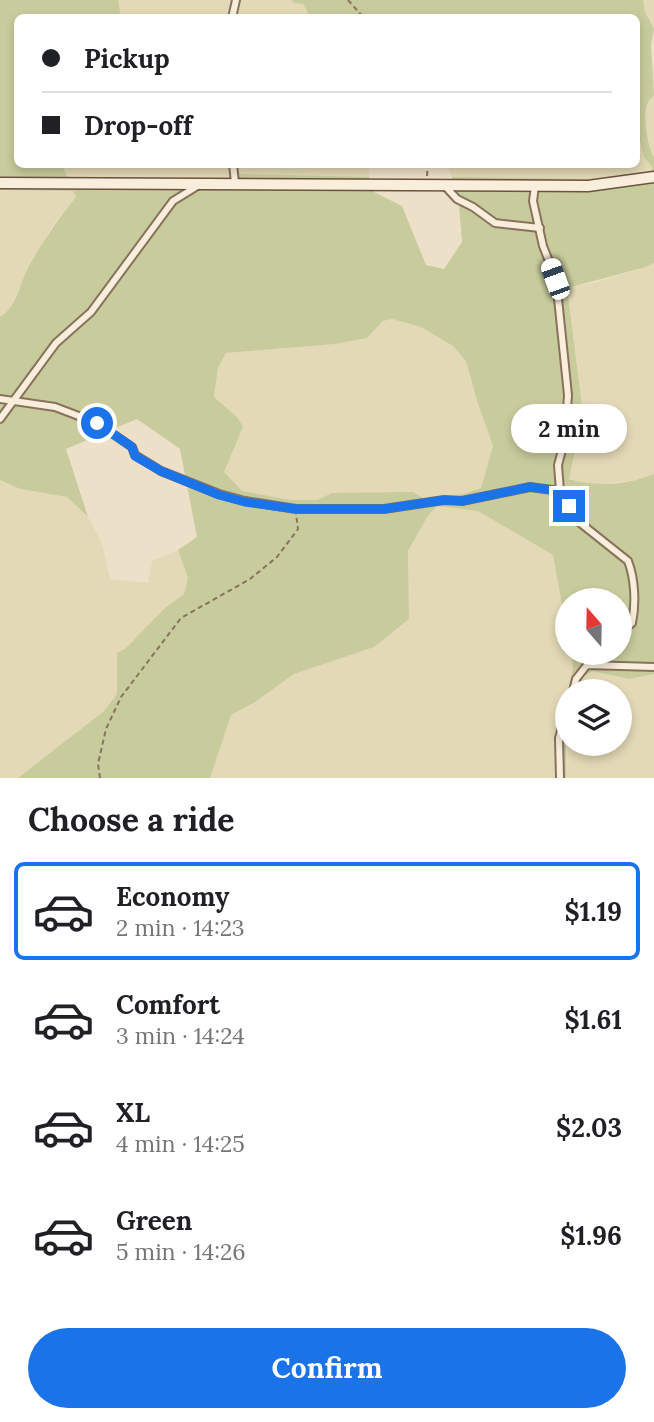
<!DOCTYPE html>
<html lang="en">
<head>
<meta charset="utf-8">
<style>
  :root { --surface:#fff; --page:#f2f2f2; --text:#202124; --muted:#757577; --line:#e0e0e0; --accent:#1a73e8 }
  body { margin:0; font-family:Lora,serif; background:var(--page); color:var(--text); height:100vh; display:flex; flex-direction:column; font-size:26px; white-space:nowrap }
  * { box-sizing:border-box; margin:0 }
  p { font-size:23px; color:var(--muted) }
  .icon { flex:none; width:38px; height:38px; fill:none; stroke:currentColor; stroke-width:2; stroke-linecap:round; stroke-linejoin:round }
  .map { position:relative; height:778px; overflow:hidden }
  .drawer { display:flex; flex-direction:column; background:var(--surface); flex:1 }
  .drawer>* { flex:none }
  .guide { position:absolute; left:14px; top:14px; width:626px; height:154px; border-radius:10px; box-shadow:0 4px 10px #0003; display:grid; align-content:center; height:154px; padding:0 28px; background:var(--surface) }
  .needle { width:46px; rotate:340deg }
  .controls { position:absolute; left:555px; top:588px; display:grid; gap:14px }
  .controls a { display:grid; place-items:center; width:77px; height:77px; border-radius:50%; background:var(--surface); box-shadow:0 4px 10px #0003; font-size:35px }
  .end { position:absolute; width:32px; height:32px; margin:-16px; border:9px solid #1a73e8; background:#fff; box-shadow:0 0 0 4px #fff }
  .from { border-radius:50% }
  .bubble { position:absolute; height:49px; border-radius:24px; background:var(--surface); box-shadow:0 4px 10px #0003; font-size:23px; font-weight:700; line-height:49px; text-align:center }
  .car { position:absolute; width:21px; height:42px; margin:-21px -10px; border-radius:9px; box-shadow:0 0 5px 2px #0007; background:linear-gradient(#fff 24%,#345 0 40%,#fff 0 76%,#345 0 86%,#fff 0) }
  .guide b { display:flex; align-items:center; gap:24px; height:66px; font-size:26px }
  .guide b+b { border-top:2px solid var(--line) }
  .guide i { width:18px; height:18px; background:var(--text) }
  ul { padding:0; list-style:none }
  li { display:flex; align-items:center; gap:21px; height:98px; margin:0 14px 10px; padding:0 14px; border:4px solid transparent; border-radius:10px }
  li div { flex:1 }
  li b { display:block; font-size:26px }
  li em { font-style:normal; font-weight:700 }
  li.on { border-color:var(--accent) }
  li>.icon { width:63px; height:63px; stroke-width:1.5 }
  h2 { padding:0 28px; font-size:32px; line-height:84px }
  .action { display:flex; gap:14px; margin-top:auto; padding:14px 28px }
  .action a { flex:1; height:80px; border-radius:42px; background:var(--accent); color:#fff; font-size:28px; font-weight:700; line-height:80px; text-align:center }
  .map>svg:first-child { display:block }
  .farmland { fill:#e3d9b6 }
  .green { fill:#c8cb9c; fill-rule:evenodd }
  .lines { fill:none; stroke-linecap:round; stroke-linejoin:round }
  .street-casing { stroke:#89725d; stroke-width:10 }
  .secondary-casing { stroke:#6b5340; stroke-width:13 }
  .path { stroke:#89725d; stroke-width:2; stroke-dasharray:5 3.5; stroke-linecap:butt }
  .street { stroke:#f8eedb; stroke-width:6 }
  .secondary { stroke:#f8eedb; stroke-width:10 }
  .route { stroke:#1a73e8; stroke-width:9 }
</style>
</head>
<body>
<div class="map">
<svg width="654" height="778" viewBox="0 0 654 778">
  <rect width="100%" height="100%" fill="#ede0c8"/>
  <g class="farmland">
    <polygon points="118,0 231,0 227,18 121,17"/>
    <polygon points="241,0 291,0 294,3 303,4 323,17 237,18"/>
    <polygon points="643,0 654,0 654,29 645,12"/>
    <polygon points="654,95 654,157 650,152 646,120 647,105"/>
    <polygon points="637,130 644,157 652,167 652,172 597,179 452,177 447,165 637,164"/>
    <polygon points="62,165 229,165 231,179 72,179 68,178"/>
    <polygon points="236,165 369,165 369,177 239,174"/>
    <polygon points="0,190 73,191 76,197 52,226 27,270 11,310 0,317"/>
    <polygon points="654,263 654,474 642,479 594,485 569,479 583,414 567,288 600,281 646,267"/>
    <polygon points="392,319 421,327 453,346 466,361 477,401 493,446 481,488 463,494 423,498 332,493 317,500 291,500 241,491 224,472 243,427 238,418 214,398 218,368 226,353 335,344 367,338 383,321"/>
    <polygon points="0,480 20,489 67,497 88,517 102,543 110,579 148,583 152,561 178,550 188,578 184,594 166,607 125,649 117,653 117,694 104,711 18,778 0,778"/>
    <polygon points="437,506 478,511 553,555 567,633 567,653 571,653 573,668 568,691 557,719 555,778 210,778 230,715 255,702 294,674 373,647 409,619 408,551 427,517"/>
    <polygon points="592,671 629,679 654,674 654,778 566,778 568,744 620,744 620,691 584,691 582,678"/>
  </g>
  <g class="green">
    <path d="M0,0H118L121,17L18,18V164L62,165L68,178L72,179H230L229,164L236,165L240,174L369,177L374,192L402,206L426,265L444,269L462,242L458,191L452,177L597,179L652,172V167L644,157L637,130V18L323,17L309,14L303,4L294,3L291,0H643L645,12L654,29L651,45L654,95C652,98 648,101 647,105C643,115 648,149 654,157V263L646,267L567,288L583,414L569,479C595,487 628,485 654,474V674L629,679L592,671L582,678L584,691H568L573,668L571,653H620V600H567V633L553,555L478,511L437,506L427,517L408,551L409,619L374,647L294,674L255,702L231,715L210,778H18L104,711L117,694V653L125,649L166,607L184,594L188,578L178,550L197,537L180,449L137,419L66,449L88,517L67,497L20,489L0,480V317C18,306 19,284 29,266C43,241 58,219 76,197L73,191L0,190ZM392,319L421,327L453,346L466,361L477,401L493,446L481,488L463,494L423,498L413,492L332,493L317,500H291L242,491L224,472L243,427L238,418L214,397L218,368L226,353L335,344L367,338L383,321Z"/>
    <polygon points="567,693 566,778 555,778 557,719"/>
  </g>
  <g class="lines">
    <g class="street-casing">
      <g id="street">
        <polyline points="232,18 236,0"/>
        <polyline points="233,164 235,183"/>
        <polyline points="444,185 457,199 473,207 495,223 540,228"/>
        <path d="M535,186L533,201L543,246L556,279L568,395L565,439L558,465L560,491L579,522L628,561C635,579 636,604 632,623L620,633"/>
        <polyline points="0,399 55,407 97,423 132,447 135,455 161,471 219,494 245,501 296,509 384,509 444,500 462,501 530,487 560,491"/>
        <polyline points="0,419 56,343 91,312 173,201 199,185"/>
        <polyline points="587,665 599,653"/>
        <polyline points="573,691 576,679 587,665 654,667"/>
        <polyline points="560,778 559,738 567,709"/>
      </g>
    </g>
    <g class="secondary-casing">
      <polyline id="secondary" points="0,183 588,186 654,177"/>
    </g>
    <g class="path">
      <polyline points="348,0 364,18"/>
      <polyline points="427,176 428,164"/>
      <polyline points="100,778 98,764 106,729 121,697 181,618 250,579 277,557 298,529 296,514"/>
    </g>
    <use href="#street" class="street"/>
    <use href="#secondary" class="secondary"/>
  </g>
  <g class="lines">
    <polyline class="route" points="97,423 132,447 135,456 161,471 219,495 245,502 296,509 384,509 444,500 462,501 530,487 560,491 569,506"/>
  </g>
</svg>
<div class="controls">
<a><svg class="needle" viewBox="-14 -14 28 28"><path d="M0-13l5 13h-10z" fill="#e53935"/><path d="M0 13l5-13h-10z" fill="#757577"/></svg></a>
<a><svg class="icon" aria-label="layers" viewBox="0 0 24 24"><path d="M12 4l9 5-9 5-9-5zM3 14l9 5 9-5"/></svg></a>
</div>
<i class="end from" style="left:97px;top:423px"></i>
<i class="end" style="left:569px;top:506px"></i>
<div class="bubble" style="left:511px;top:404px;width:116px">2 min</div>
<i class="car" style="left:555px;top:279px;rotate:340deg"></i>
<div class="guide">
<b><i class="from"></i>Pickup</b>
<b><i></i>Drop-off</b>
</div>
</div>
<section class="drawer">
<h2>Choose a ride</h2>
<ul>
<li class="on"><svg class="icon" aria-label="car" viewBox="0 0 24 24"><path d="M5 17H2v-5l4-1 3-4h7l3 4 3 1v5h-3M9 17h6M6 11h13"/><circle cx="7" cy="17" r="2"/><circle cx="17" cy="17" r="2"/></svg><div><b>Economy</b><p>2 min · 14:23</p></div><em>$1.19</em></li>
<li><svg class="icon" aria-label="car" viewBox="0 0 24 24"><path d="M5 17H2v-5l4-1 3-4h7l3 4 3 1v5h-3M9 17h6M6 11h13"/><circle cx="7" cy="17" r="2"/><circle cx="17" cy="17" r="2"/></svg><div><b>Comfort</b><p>3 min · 14:24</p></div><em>$1.61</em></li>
<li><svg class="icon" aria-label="car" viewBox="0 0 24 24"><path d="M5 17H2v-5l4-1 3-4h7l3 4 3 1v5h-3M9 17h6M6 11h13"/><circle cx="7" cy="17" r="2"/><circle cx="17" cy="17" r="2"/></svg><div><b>XL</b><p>4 min · 14:25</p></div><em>$2.03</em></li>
<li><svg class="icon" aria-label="car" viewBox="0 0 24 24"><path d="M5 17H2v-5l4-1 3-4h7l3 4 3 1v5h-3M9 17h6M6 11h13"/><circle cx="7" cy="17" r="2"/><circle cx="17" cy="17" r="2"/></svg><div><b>Green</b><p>5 min · 14:26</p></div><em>$1.96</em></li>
</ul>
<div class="action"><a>Confirm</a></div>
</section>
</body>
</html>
